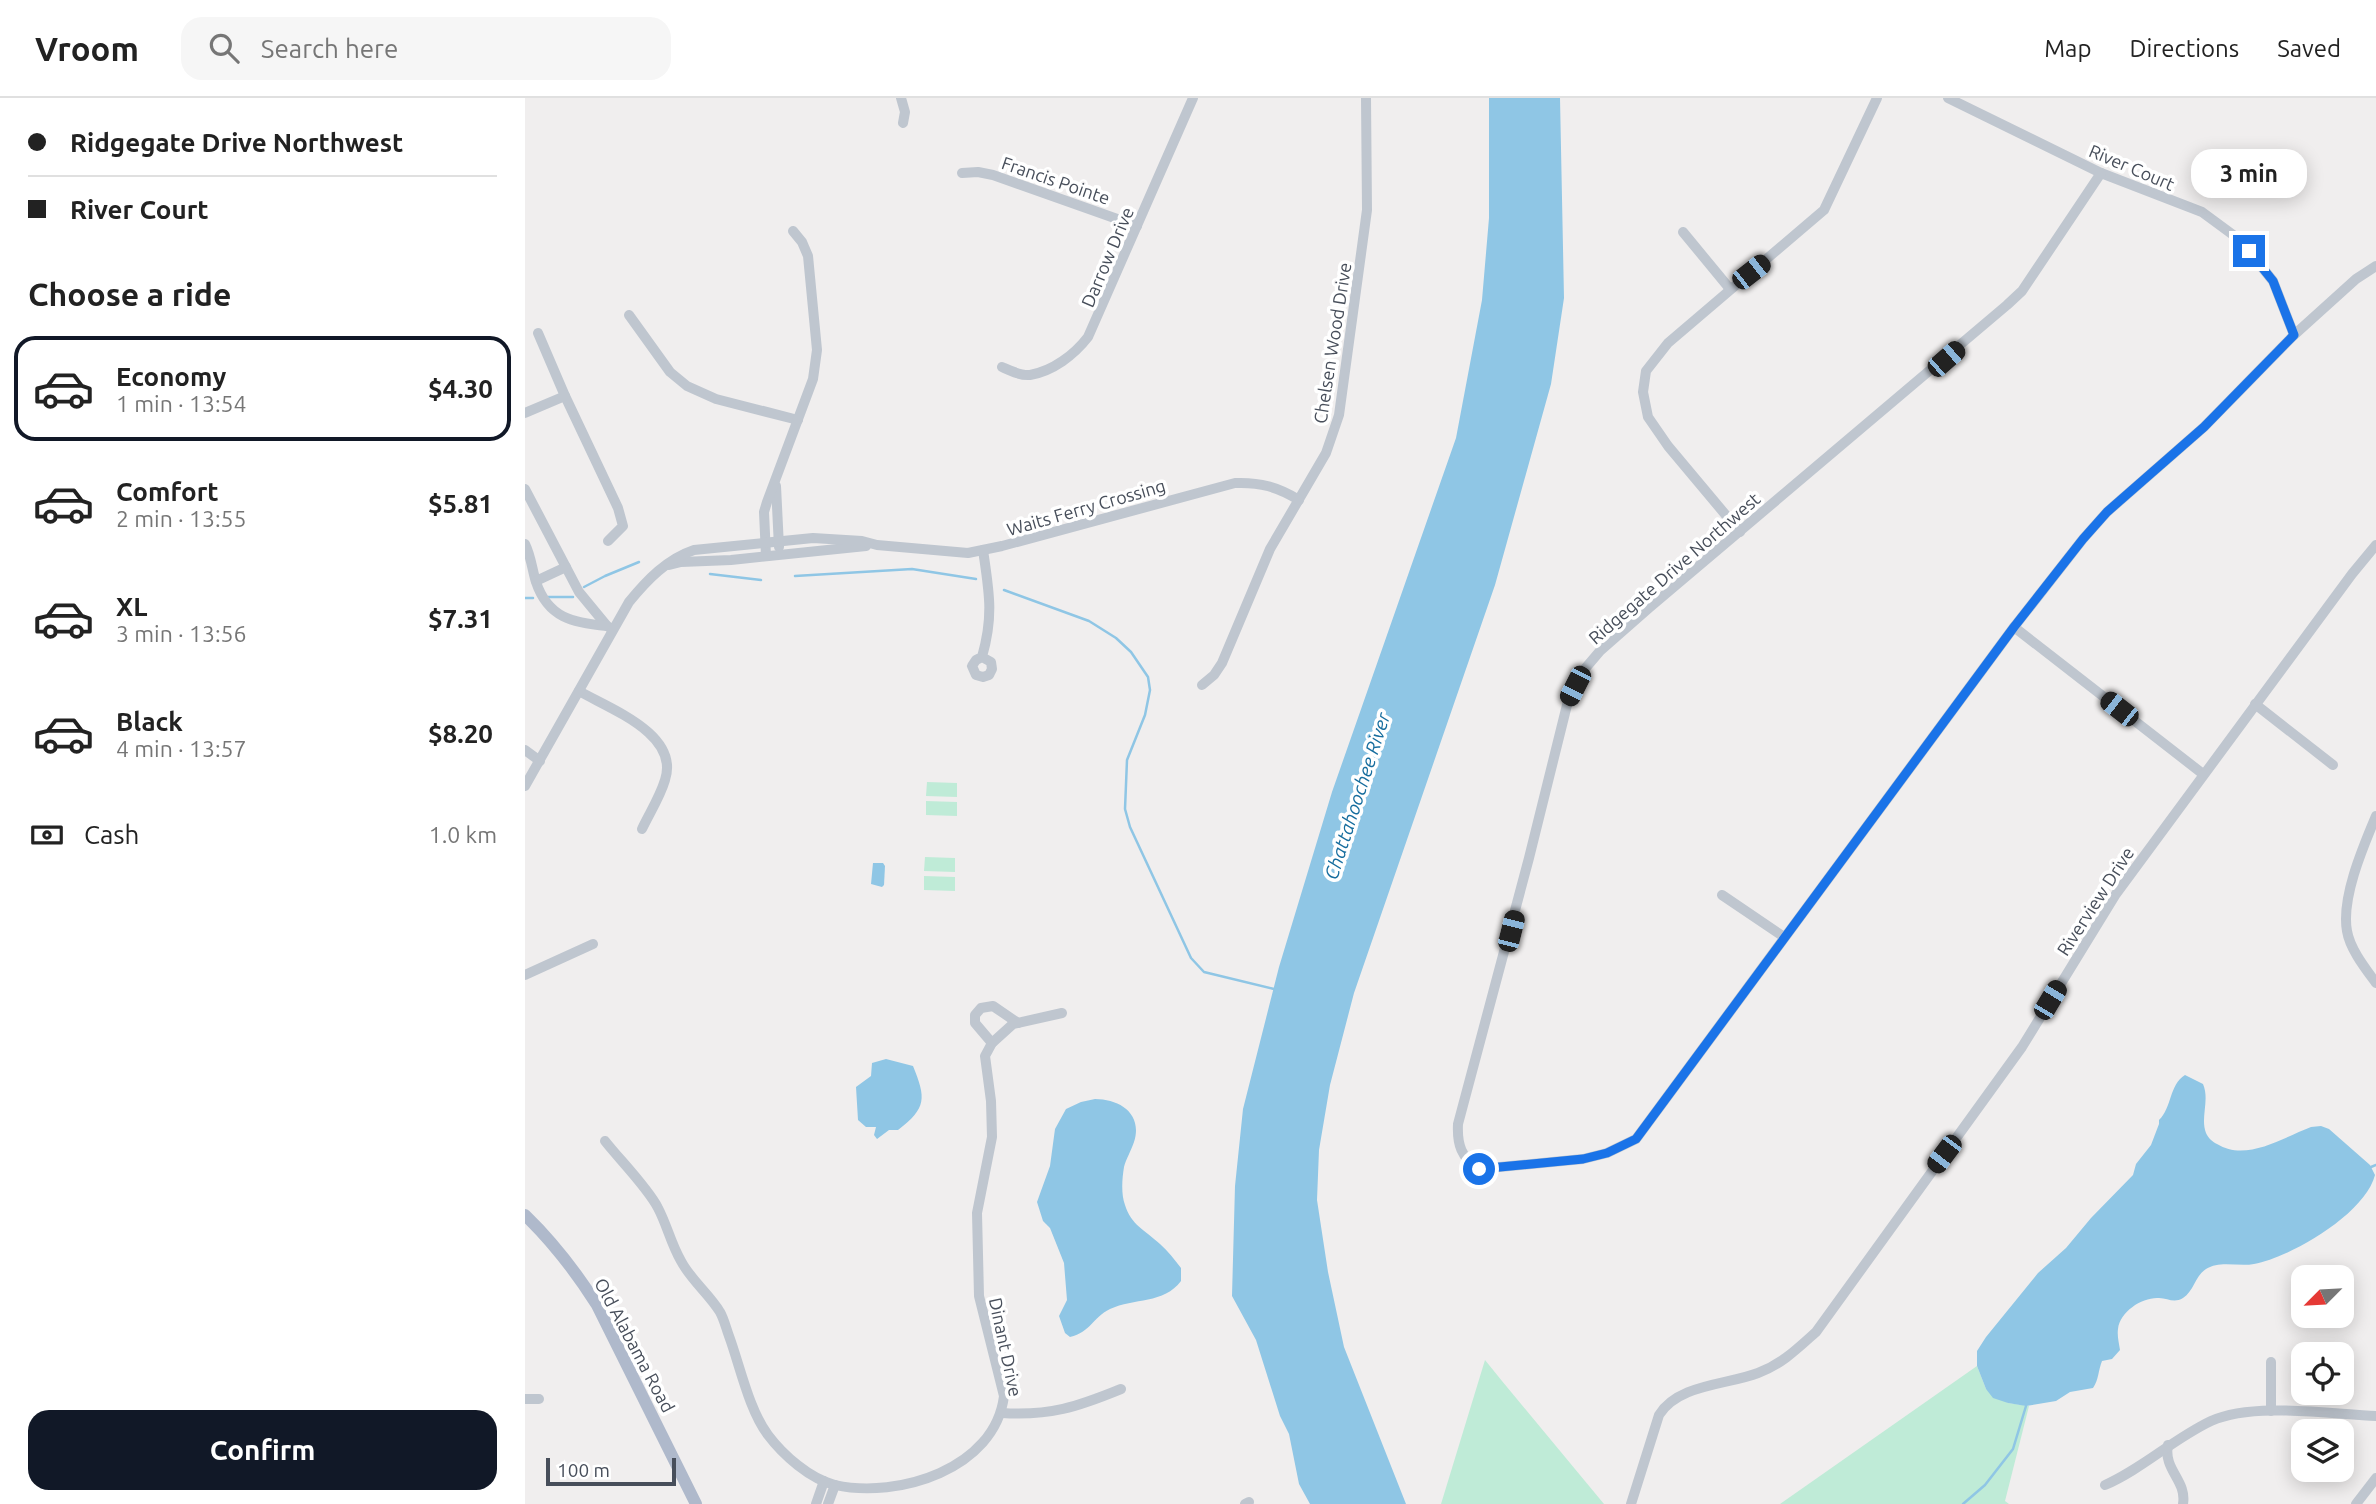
<!DOCTYPE html>
<html lang="en">
<head>
<meta charset="utf-8">
<style>
  :root { --surface:#fff; --page:#f6f6f6; --text:#222; --muted:#767676; --line:#e0e0e0; --accent:#111827 }
  body { margin:0; font-family:Ubuntu,sans-serif; background:var(--page); color:var(--text); height:100vh; display:flex; flex-direction:column; font-size:26px; white-space:nowrap }
  * { box-sizing:border-box; margin:0 }
  p { font-size:23px; color:var(--muted) }
  .icon { flex:none; width:38px; height:38px; fill:none; stroke:currentColor; stroke-width:2; stroke-linecap:round; stroke-linejoin:round }
  .map { position:relative; flex:1; overflow:hidden }
  .side { display:flex; flex-direction:column; background:var(--surface); width:525px }
  .side>* { flex:none }
  .top-card { display:grid; align-content:center; height:154px; padding:0 28px; background:var(--surface) }
  .needle { width:46px; rotate:246deg }
  .tools { position:absolute; left:1766px; top:1167px; display:grid; gap:14px }
  .tools a { display:grid; place-items:center; width:63px; height:63px; border-radius:14px; background:var(--surface); box-shadow:0 4px 18px #0003; font-size:35px }
  .scale { position:absolute; left:21px; bottom:18px; width:130px; box-sizing:border-box; padding-left:7px; border:4px solid #474e5a; border-top:0; font-size:19px; line-height:24px; white-space:nowrap; color:#474e5a; -webkit-text-stroke:5px #fff; paint-order:stroke }
  .end { position:absolute; width:32px; height:32px; margin:-16px; border:9px solid #1a73e8; background:#fff; box-shadow:0 0 0 4px #fff }
  .from { border-radius:50% }
  .bubble { position:absolute; height:49px; border-radius:21px; background:var(--surface); box-shadow:0 4px 18px #0003; font-size:23px; font-weight:700; line-height:49px; text-align:center }
  .car { position:absolute; width:21px; height:42px; margin:-21px -10px; border-radius:9px; box-shadow:0 0 5px 2px #0007; background:linear-gradient(#222 24%,#8ab4d8 0 40%,#222 0 76%,#8ab4d8 0 86%,#222 0) }
  .top-card b { display:flex; align-items:center; gap:24px; height:66px; font-size:26px }
  .top-card b+b { border-top:2px solid var(--line) }
  .top-card i { width:18px; height:18px; background:var(--text) }
  ul { padding:0; list-style:none }
  li { display:flex; align-items:center; gap:21px; height:105px; margin:0 14px 10px; padding:0 14px; border:4px solid transparent; border-radius:21px }
  li div { flex:1 }
  li b { display:block; font-size:26px }
  li em { font-style:normal; font-weight:700 }
  li.on { border-color:var(--accent) }
  li>.icon { width:63px; height:63px; stroke-width:1.5 }
  h2 { padding:0 28px; font-size:32px; line-height:84px }
  .pay { display:flex; align-items:center; gap:18px; height:77px; padding:0 28px; font-size:26px }
  .pay p { margin-inline-start:auto }
  .button { display:flex; gap:14px; margin-top:auto; padding:14px 28px }
  .button a { flex:1; height:80px; border-radius:21px; background:var(--accent); color:#fff; font-size:28px; font-weight:700; line-height:80px; text-align:center }
  header { display:flex; align-items:center; gap:42px; box-sizing:border-box; height:98px; padding:0 35px; background:var(--surface); border-bottom:2px solid var(--line) }
  header strong { font-size:33px }
  nav { display:flex; gap:38px; margin-inline-start:auto; font-size:24px }
  .search { width:490px; height:63px; background:var(--page); display:flex; align-items:center; gap:18px; box-sizing:border-box; padding:0 24px; border-radius:21px; color:var(--muted); font-size:26px }
  main { display:flex; flex:1; min-height:0 }
  .map>svg:first-child { display:block }
  .green { fill:#bfebd7 }
  .water { fill:#8fc6e5 }
  .lines { fill:none; stroke-linecap:round; stroke-linejoin:round }
  .stream { stroke:#8fc6e5; stroke-width:2.5 }
  .minor { stroke:#bfc6cf; stroke-width:10 }
  .major { stroke:#afb9cb; stroke-width:12 }
  .route { stroke:#1a73e8; stroke-width:9 }
  .labels { text-anchor:middle; dominant-baseline:central; stroke-width:7; stroke-linejoin:round; paint-order:stroke }
  .street-label { font-size:18px; fill:#474e5a; stroke:#fff }
  .water-label { font-size:19px; font-style:italic; fill:#166d9e; stroke:#fff }
</style>
</head>
<body>
<header>
<strong>Vroom</strong>
<div class="search"><svg class="icon" aria-label="search" viewBox="0 0 24 24"><circle cx="10" cy="10" r="6"/><path d="M15 15l6 6"/></svg>Search here</div>
<nav><a>Map</a><a>Directions</a><a>Saved</a></nav>
</header>
<main>
<section class="side">
<div class="top-card">
<b><i class="from"></i>Ridgegate Drive Northwest</b>
<b><i></i>River Court</b>
</div>
<h2>Choose a ride</h2>
<ul>
<li class="on"><svg class="icon" aria-label="car" viewBox="0 0 24 24"><path d="M5 17H2v-5l4-1 3-4h7l3 4 3 1v5h-3M9 17h6M6 11h13"/><circle cx="7" cy="17" r="2"/><circle cx="17" cy="17" r="2"/></svg><div><b>Economy</b><p>1 min · 13:54</p></div><em>$4.30</em></li>
<li><svg class="icon" aria-label="car" viewBox="0 0 24 24"><path d="M5 17H2v-5l4-1 3-4h7l3 4 3 1v5h-3M9 17h6M6 11h13"/><circle cx="7" cy="17" r="2"/><circle cx="17" cy="17" r="2"/></svg><div><b>Comfort</b><p>2 min · 13:55</p></div><em>$5.81</em></li>
<li><svg class="icon" aria-label="car" viewBox="0 0 24 24"><path d="M5 17H2v-5l4-1 3-4h7l3 4 3 1v5h-3M9 17h6M6 11h13"/><circle cx="7" cy="17" r="2"/><circle cx="17" cy="17" r="2"/></svg><div><b>XL</b><p>3 min · 13:56</p></div><em>$7.31</em></li>
<li><svg class="icon" aria-label="car" viewBox="0 0 24 24"><path d="M5 17H2v-5l4-1 3-4h7l3 4 3 1v5h-3M9 17h6M6 11h13"/><circle cx="7" cy="17" r="2"/><circle cx="17" cy="17" r="2"/></svg><div><b>Black</b><p>4 min · 13:57</p></div><em>$8.20</em></li>
</ul>
<div class="pay"><svg class="icon" aria-label="cash" viewBox="0 0 24 24"><path d="M3 7h18v10H3z"/><circle cx="12" cy="12" r="2"/></svg>Cash<p>1.0 km</p></div>
<div class="button"><a>Confirm</a></div>
</section>
<div class="map">
<svg width="1851" height="1406" viewBox="0 0 1851 1406">
  <rect width="100%" height="100%" fill="#f0eeee"/>
  <g class="green">
    <polygon points="402,684 432,685 432,699 401,698"/>
    <polygon points="401,703 432,704 432,718 401,717"/>
    <polygon points="400,759 430,760 430,774 399,773"/>
    <polygon points="399,778 430,779 430,793 399,792"/>
    <polygon points="960,1262 977,1283 1079,1406 916,1406"/>
    <polygon points="1452,1268 1461,1291 1483,1305 1504,1308 1480,1403 1484,1406 1255,1406"/>
  </g>
  <g class="water">
    <polygon points="964,0 1035,0 1039,200 1026,286 970,487 829,895 805,987 794,1052 792,1102 803,1174 819,1249 881,1406 785,1406 774,1386 764,1336 755,1318 731,1242 707,1198 710,1088 718,1011 754,869 807,694 931,340 957,202 964,120"/>
    <polygon points="348,765 358,765 360,768 359,787 357,789 346,786"/>
    <path d="M361,961L388,968C401,1000 402,1010 373,1032H364L352,1041L349,1037L351,1029H341L333,1022L331,989L346,978L347,965Z"/>
    <path d="M1660,977L1678,986C1685,1002 1675,1020 1681,1035C1683,1040 1688,1044 1692,1046C1721,1064 1757,1040 1786,1029L1796,1028L1804,1031L1845,1067L1850,1077C1840,1116 1766,1159 1729,1166C1713,1169 1695,1162 1681,1171C1670,1178 1669,1193 1658,1200C1648,1206 1642,1199 1632,1200C1616,1200 1595,1214 1593,1231C1592,1238 1594,1245 1595,1252L1587,1261L1577,1263C1573,1273 1574,1281 1568,1290L1545,1294L1531,1303L1501,1308L1483,1305L1468,1300L1461,1291L1452,1268V1253L1461,1239L1513,1175L1541,1150L1566,1120L1608,1077L1611,1066L1626,1047L1634,1026V1022C1647,1010 1644,987 1660,977Z"/>
    <path d="M570,1001C595,1001 618,1016 609,1044C606,1053 601,1061 599,1069C597,1081 596,1096 600,1107C606,1127 620,1132 635,1146C643,1153 649,1161 656,1170V1183C639,1206 609,1200 585,1211C567,1220 566,1234 545,1239L540,1235L534,1218L542,1202L539,1165L525,1130L518,1123L512,1104L525,1068L530,1031L541,1011L556,1004Z"/>
  </g>
  <g class="lines">
    <g class="stream">
      <polyline points="185,476 236,482"/>
      <polyline points="270,478 387,471 451,481"/>
      <polyline points="59,489 80,478 114,464"/>
      <polyline points="479,492 564,523 591,540 606,554 623,579 625,592 620,617 602,662 600,711 605,729 666,860 679,874 749,891"/>
      <polyline points="23,499 48,499"/>
      <polyline points="0,500 8,500"/>
      <polyline points="1846,1069 1851,1067"/>
      <polyline points="1438,1406 1460,1387 1488,1351 1501,1308"/>
    </g>
    <g class="minor">
      <polyline points="376,0 380,14 378,25"/>
      <polyline points="1423,0 1576,75 1677,114 1715,142 1748,183 1769,237"/>
      <polyline points="437,75 453,74 468,77 612,128"/>
      <path d="M1576,75L1497,193L1482,207L1124,510L1075,553L1058,573L1043,603L1004,760L933,1026C932,1046 936,1060 954,1071L1058,1061L1082,1055L1111,1041L1489,529L1558,441L1582,414L1679,329L1769,237L1831,181L1851,168"/>
      <polyline points="1158,134 1205,191"/>
      <polyline points="104,217 145,274 162,288 191,301 273,322"/>
      <path d="M477,269C486,273 496,278 505,277C528,273 549,257 563,239L668,0"/>
      <polyline points="40,298 93,410 98,428 83,443"/>
      <polyline points="0,315 40,298 13,235"/>
      <polyline points="251,388 254,449"/>
      <polyline points="0,391 54,494 82,528 87,531"/>
      <polyline points="1215,434 1143,348 1123,319 1118,294 1121,273 1143,245 1299,112 1352,0"/>
      <path d="M0,446C6,458 7,471 11,484C23,520 48,525 82,528"/>
      <polyline points="241,458 239,414 242,404 288,281 292,252 283,158 277,144 268,133"/>
      <polyline points="144,467 156,464 206,462 341,448"/>
      <polyline points="11,483 41,469"/>
      <polyline points="1489,529 1678,676"/>
      <path d="M457,559L466,564L467,571L464,577L458,579L451,577L447,568L451,562L457,559C469,517 464,494 458,452"/>
      <polyline points="677,587 689,577 697,565 745,451 801,355 814,317 842,112 841,0"/>
      <path d="M54,593C85,611 155,636 140,682C135,699 124,716 117,731"/>
      <polyline points="1730,606 1808,667"/>
      <polyline points="0,652 15,663"/>
      <path d="M0,688L104,504C122,482 142,461 169,452L288,440L337,443L352,447L443,455L477,448L710,385C735,384 753,389 774,402"/>
      <path d="M1851,718C1838,749 1816,800 1822,833C1825,851 1840,870 1851,885"/>
      <polyline points="1197,797 1259,839"/>
      <polyline points="0,877 68,846"/>
      <polyline points="467,945 450,925 450,917 456,910 468,908 493,925"/>
      <path d="M80,1043C94,1061 123,1090 133,1110C142,1127 146,1146 156,1163C166,1182 184,1196 195,1214C199,1221 201,1230 204,1238C215,1268 224,1312 243,1337C258,1357 285,1381 310,1387C373,1401 470,1371 479,1298L454,1198L452,1115L467,1039L466,1003L460,958L467,945L488,926L537,915"/>
      <polyline points="1746,1264 1746,1313"/>
      <polyline points="0,1301 14,1301"/>
      <path d="M477,1315C525,1318 552,1309 596,1291"/>
      <path d="M1643,1347C1638,1372 1662,1382 1658,1406"/>
      <path d="M1580,1387C1617,1371 1648,1341 1686,1323C1728,1304 1804,1316 1851,1318"/>
      <polyline points="291,1406 299,1383"/>
      <polyline points="303,1406 310,1387"/>
      <polyline points="720,1406 724,1404"/>
      <path d="M1106,1406L1134,1317C1153,1286 1202,1287 1233,1275C1257,1266 1272,1251 1291,1234L1497,949L1591,796L1827,476L1851,447"/>
      <polyline points="1831,1406 1851,1380"/>
    </g>
    <path class="major" d="M0,1117C28,1144 51,1174 72,1207L171,1406"/>
  </g>
  <g class="lines">
    <polyline class="route" points="954,1071 1058,1061 1082,1055 1111,1041 1489,529 1558,441 1582,414 1679,329 1769,237 1748,183 1724,153"/>
  </g>
  <g class="labels">
    <g class="street-label">
      <text transform="translate(1607 69) rotate(23)">River Court</text>
      <text transform="translate(531 82) rotate(19)">Francis Pointe</text>
      <text transform="translate(582 159) rotate(-67)">Darrow Drive</text>
      <text transform="translate(807 245) rotate(-81)">Chelsen Wood Drive</text>
      <text transform="translate(561 409) rotate(-16)">Waits Ferry Crossing</text>
      <text transform="translate(1149 470) rotate(-41)">Ridgegate Drive Northwest</text>
      <text transform="translate(1570 803) rotate(-57)">Riverview Drive</text>
      <text transform="translate(110 1247) rotate(62)">Old Alabama Road</text>
      <text transform="translate(481 1249) rotate(78)">Dinant Drive</text>
    </g>
    <g class="water-label">
      <text transform="translate(832 698) rotate(-72)">Chattahoochee River</text>
    </g>
  </g>
</svg>
<div class="tools">
<a><svg class="needle" viewBox="-14 -14 28 28"><path d="M0-13l5 13h-10z" fill="#e53935"/><path d="M0 13l5-13h-10z" fill="#767676"/></svg></a>
<a><svg class="icon" aria-label="locate" viewBox="0 0 24 24"><circle cx="12" cy="12" r="6"/><path d="M12 2v4M12 18v4M2 12h4M18 12h4"/></svg></a>
<a><svg class="icon" aria-label="layers" viewBox="0 0 24 24"><path d="M12 4l9 5-9 5-9-5zM3 14l9 5 9-5"/></svg></a>
</div>
<div class="scale">100 m</div>
<i class="end from" style="left:954px;top:1071px"></i>
<i class="end" style="left:1724px;top:153px"></i>
<div class="bubble" style="left:1666px;top:51px;width:116px">3 min</div>
<i class="car" style="left:1226px;top:174px;rotate:52deg"></i>
<i class="car" style="left:1421px;top:261px;rotate:49deg"></i>
<i class="car" style="left:1050px;top:588px;rotate:207deg"></i>
<i class="car" style="left:1594px;top:611px;rotate:308deg"></i>
<i class="car" style="left:986px;top:833px;rotate:14deg"></i>
<i class="car" style="left:1525px;top:902px;rotate:31deg"></i>
<i class="car" style="left:1419px;top:1056px;rotate:217deg"></i>
</div>
</main>
</body>
</html>
